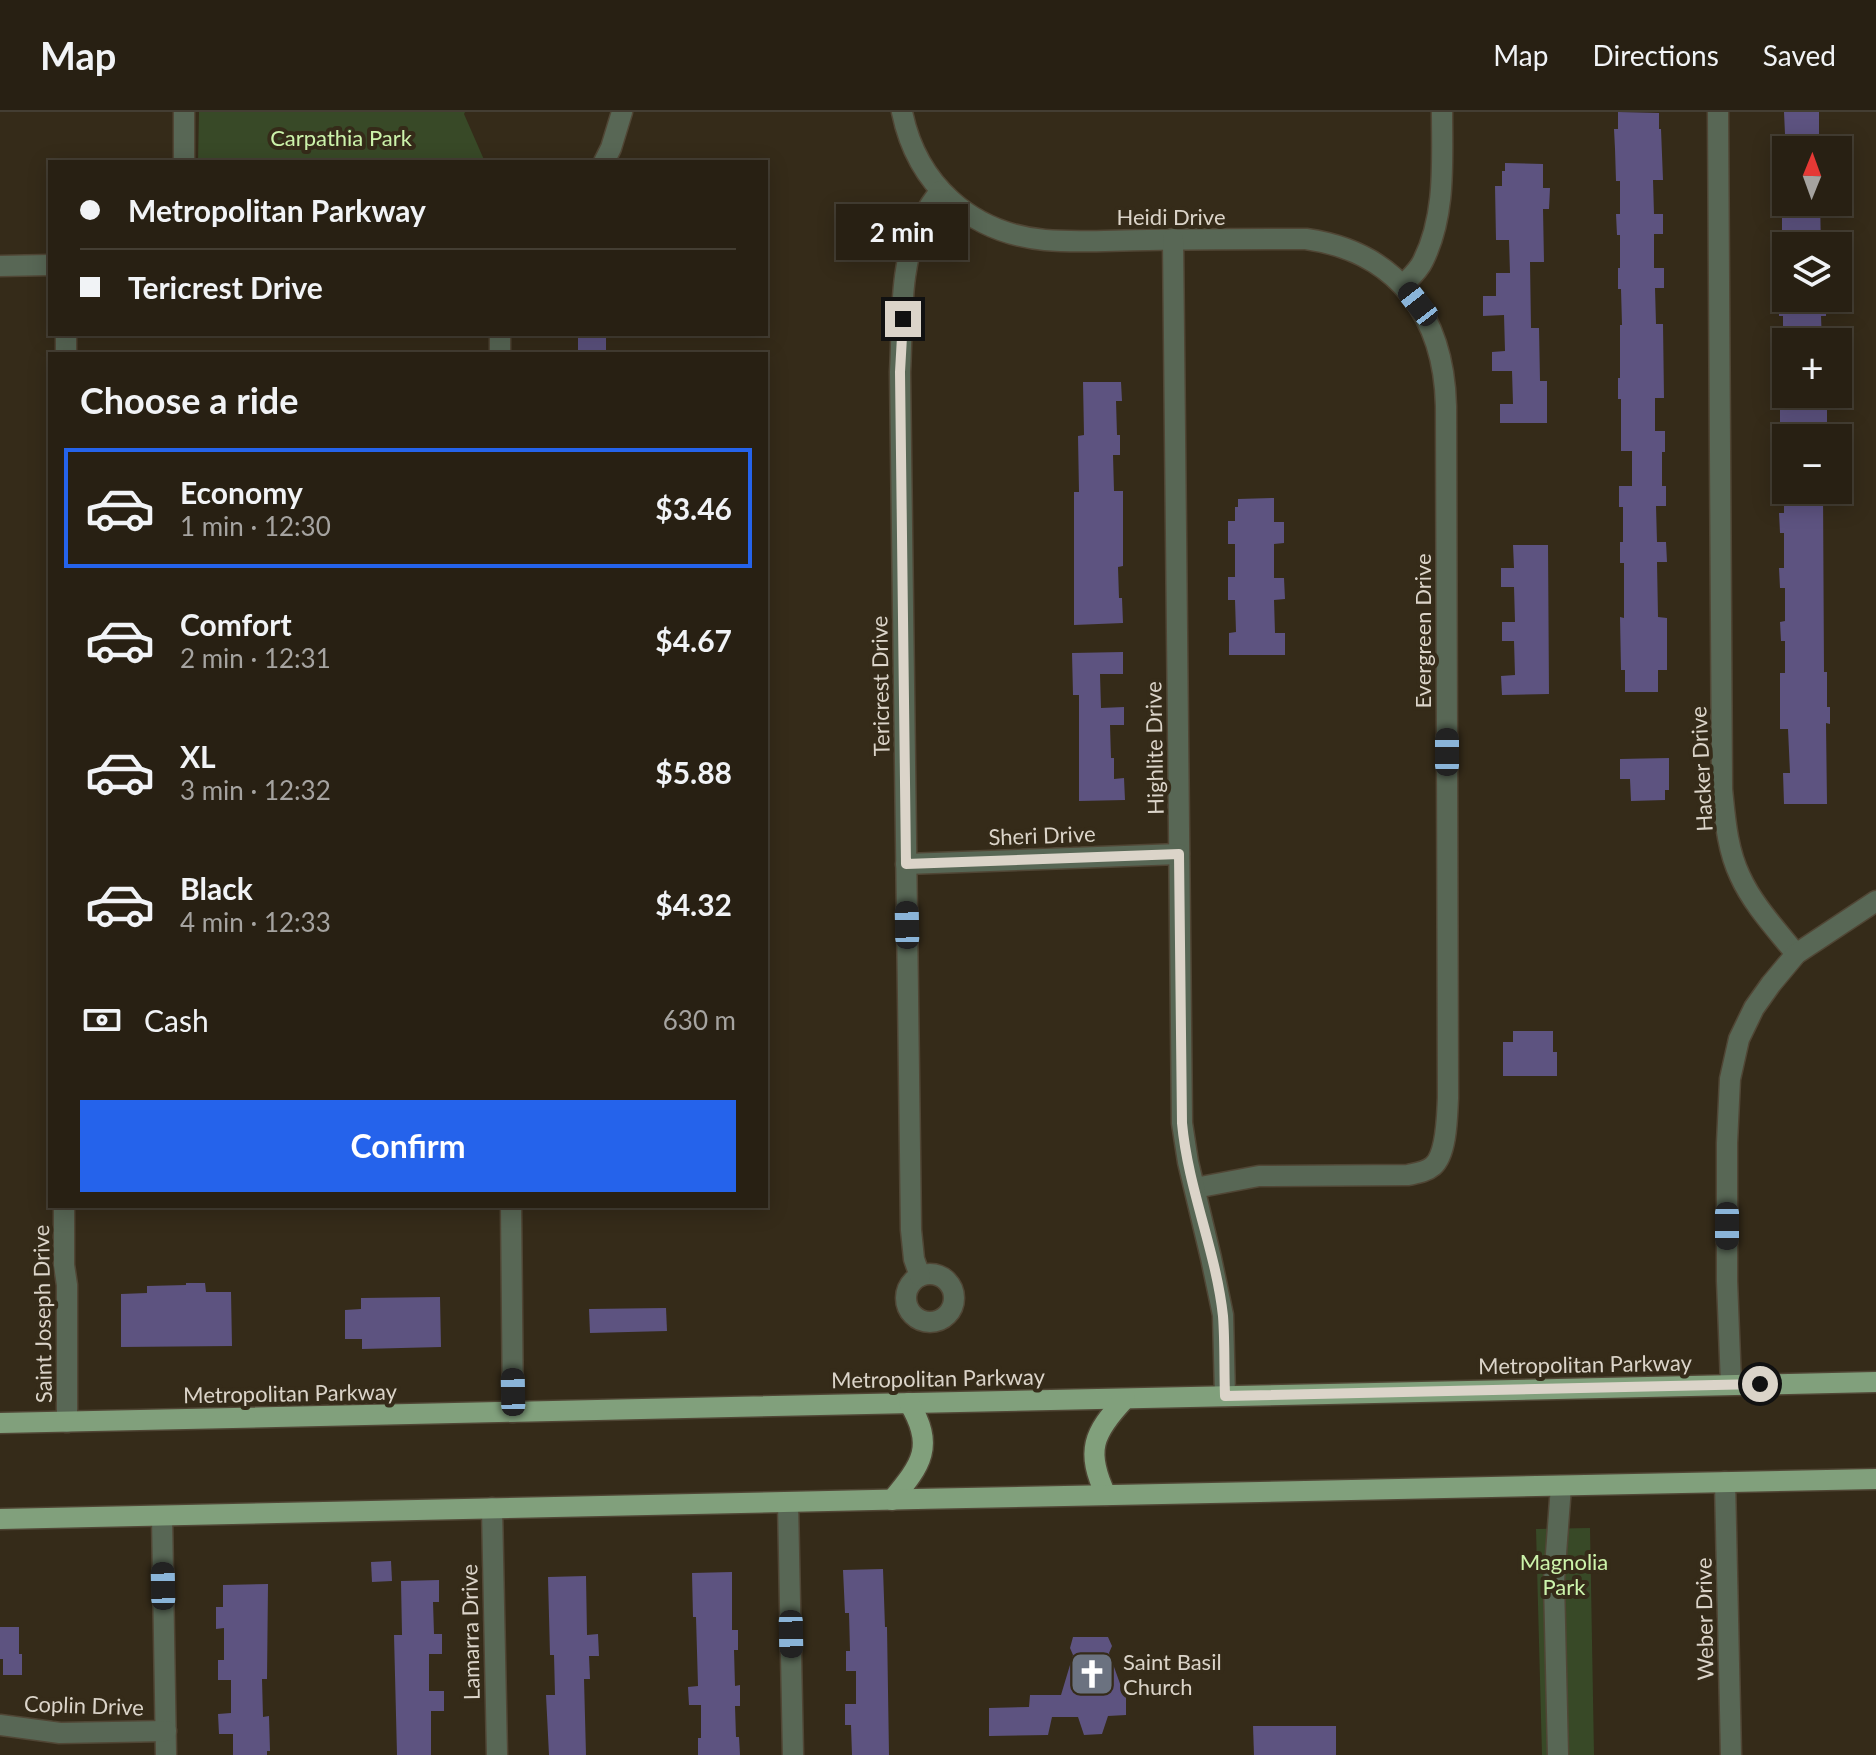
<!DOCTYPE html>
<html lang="en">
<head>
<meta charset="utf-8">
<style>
  :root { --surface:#282013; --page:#342d21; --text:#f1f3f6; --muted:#a5a3a0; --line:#443e33; --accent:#2563eb }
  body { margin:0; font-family:Lato,sans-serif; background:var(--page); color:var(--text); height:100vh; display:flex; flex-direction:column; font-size:30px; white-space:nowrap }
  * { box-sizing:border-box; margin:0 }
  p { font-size:26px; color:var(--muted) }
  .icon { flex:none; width:44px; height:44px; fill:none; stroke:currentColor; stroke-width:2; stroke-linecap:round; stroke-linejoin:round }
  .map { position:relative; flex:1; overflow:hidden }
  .drawer { position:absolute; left:48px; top:240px; width:720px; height:856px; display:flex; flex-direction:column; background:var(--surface); border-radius:0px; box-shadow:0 4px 20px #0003,0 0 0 2px var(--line) }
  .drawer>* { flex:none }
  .banner { position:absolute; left:48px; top:48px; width:720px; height:176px; border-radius:0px; box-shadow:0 4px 20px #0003,0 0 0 2px var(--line); display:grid; align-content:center; height:176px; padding:0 32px; background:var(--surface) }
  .needle { width:52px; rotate:1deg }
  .controls { position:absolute; left:1772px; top:24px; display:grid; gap:16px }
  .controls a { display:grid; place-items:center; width:80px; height:80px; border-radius:0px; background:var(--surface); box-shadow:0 4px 20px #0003,0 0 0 2px var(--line); font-size:40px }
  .end { position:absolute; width:36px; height:36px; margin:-18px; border:10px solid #dbd4c9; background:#111; box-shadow:0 0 0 4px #111 }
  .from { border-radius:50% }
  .bubble { position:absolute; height:56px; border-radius:0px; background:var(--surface); box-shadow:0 4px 20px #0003,0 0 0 2px var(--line); font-size:26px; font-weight:700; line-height:56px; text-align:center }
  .car { position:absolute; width:24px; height:48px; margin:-24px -12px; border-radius:10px; box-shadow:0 0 6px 2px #0007; background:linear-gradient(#222 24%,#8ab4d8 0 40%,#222 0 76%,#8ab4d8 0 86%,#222 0) }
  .banner b { display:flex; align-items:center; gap:28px; height:76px; font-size:30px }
  .banner b+b { border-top:2px solid var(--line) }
  .banner i { width:20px; height:20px; background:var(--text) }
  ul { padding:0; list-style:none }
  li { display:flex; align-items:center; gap:24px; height:120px; margin:0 16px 12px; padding:0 16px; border:4px solid transparent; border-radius:0px }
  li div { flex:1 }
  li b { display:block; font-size:30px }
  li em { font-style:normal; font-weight:700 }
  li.current { border-color:var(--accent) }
  li>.icon { width:72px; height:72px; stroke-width:1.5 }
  h2 { padding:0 32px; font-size:36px; line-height:96px }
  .pay { display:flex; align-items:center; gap:20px; height:88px; padding:0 32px; font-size:30px }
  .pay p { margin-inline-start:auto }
  .primary-button { display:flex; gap:16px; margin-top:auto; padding:16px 32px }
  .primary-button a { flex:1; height:92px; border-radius:0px; background:var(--accent); color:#fff; font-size:32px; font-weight:700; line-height:92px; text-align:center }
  header { display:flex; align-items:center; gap:48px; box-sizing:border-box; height:112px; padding:0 40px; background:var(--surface); border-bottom:2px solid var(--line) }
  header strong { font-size:38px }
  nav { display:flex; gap:44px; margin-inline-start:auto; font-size:28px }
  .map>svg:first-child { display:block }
  .green { fill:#384927 }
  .building { fill:#5d5380 }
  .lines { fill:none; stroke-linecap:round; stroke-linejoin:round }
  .minor-casing { stroke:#504635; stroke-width:23 }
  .major-casing { stroke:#504635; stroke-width:23 }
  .minor { stroke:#586755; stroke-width:20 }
  .major { stroke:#81a07c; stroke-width:20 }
  .route { stroke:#dbd4c9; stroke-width:10 }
  .labels { text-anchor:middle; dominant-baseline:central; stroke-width:8; stroke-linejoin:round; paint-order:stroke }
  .park-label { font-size:22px; fill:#ccf3ab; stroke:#352b19 }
  .street-label { font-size:22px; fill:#dbd4c9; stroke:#352b19 }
  .poi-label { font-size:22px; fill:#dbd4c9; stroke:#352b19; text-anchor:start }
</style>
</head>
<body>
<header>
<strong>Map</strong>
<nav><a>Map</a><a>Directions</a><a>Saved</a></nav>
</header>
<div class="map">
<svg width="1876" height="1643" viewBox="0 0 1876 1643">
  <rect width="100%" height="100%" fill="#352b19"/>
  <g class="green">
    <polygon points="199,0 465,0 464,2 485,50 198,50"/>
    <polygon points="1590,1416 1594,1643 1542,1643 1536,1417"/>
  </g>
  <g class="building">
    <polygon points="1618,0 1659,1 1659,17 1661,17 1663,68 1653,68 1654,102 1663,102 1663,122 1654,122 1654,156 1664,156 1664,176 1655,176 1656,212 1663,212 1664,286 1655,286 1655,319 1665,319 1665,340 1662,340 1662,374 1666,374 1666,394 1656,394 1657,430 1666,430 1667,450 1657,450 1658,505 1667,506 1667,558 1658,558 1658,580 1625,580 1625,558 1621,558 1620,505 1624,506 1624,451 1620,451 1620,430 1623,430 1623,395 1619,395 1619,374 1632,374 1632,339 1621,339 1621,287 1618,287 1618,266 1620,266 1620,213 1622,213 1621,177 1618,177 1618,156 1620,156 1620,123 1617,123 1616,102 1620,102 1620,69 1616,69 1615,37 1614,17 1618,17"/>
    <polygon points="1784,0 1819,0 1819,38 1775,38 1775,22 1785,22"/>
    <polygon points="1505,51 1543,52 1543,76 1550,76 1549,97 1543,97 1544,150 1530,150 1531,216 1539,216 1540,269 1547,269 1547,311 1500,311 1500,292 1513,292 1512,259 1492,259 1492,240 1505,239 1504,203 1483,204 1483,184 1496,184 1496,161 1510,161 1509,128 1496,128 1495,74 1502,74 1502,59 1505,59"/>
    <polygon points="1782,90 1820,90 1821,134 1782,134"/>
    <polygon points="1779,186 1826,186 1826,204 1821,204 1822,230 1783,230 1783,204 1779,204"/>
    <rect x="578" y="222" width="28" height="20"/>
    <polygon points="1083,270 1121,270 1122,289 1116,289 1117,323 1120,323 1120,343 1113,343 1114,379 1123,379 1123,454 1118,455 1119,486 1122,486 1123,511 1074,513 1074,380 1079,380 1078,324 1084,323"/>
    <polygon points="1785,282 1816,282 1817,291 1827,290 1827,312 1822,312 1822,326 1788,326 1788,312 1780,312 1780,292 1785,292"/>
    <polygon points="1784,379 1823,379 1824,560 1827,560 1827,595 1830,595 1830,612 1826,611 1827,692 1784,692 1783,661 1790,661 1788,617 1780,617 1780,561 1785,561 1785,529 1781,529 1780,510 1785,509 1785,476 1780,476 1779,456 1784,456 1784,421 1780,421 1779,401 1784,401"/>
    <polygon points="1274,386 1274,410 1284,410 1284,431 1274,432 1274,466 1284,466 1285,487 1274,488 1275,521 1285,521 1285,543 1229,543 1229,521 1236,520 1235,488 1228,488 1228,465 1235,465 1235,432 1228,432 1228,409 1235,409 1235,395 1238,395 1238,387"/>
    <polygon points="1513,433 1548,433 1549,582 1502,583 1501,564 1515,563 1514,529 1502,529 1502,510 1515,510 1514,475 1501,475 1501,456 1514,456"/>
    <polygon points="1123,540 1123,562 1100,562 1101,596 1124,595 1124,613 1110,613 1111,646 1114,646 1114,667 1124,666 1125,688 1079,689 1079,583 1073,583 1072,541"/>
    <polygon points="1669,646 1669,678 1665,678 1665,688 1631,689 1630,667 1620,667 1620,647"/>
    <polygon points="1513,919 1553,919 1553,940 1557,940 1557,964 1503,964 1503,930 1513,930"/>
    <polygon points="186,1171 205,1171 206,1180 231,1180 232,1234 121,1235 121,1182 147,1181 147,1174 186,1173"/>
    <polygon points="440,1185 441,1235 362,1237 362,1227 345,1227 345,1198 361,1197 361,1186"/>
    <polygon points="666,1196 667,1219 590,1221 589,1197"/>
    <polygon points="391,1449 392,1469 372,1470 371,1450"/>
    <polygon points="883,1457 885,1515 887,1515 889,1643 852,1643 851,1613 845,1613 845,1592 856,1592 856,1559 846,1559 846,1539 850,1539 849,1501 845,1501 843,1458"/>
    <polygon points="732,1460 732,1518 738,1518 738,1538 734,1538 735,1574 740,1573 740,1594 735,1594 736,1625 739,1625 740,1643 698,1643 698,1626 701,1626 701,1593 689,1593 688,1575 698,1574 696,1505 693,1505 692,1461"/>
    <polygon points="586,1464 587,1523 598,1522 599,1544 589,1544 590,1567 584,1567 586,1643 549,1643 546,1583 555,1583 554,1543 550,1543 548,1465"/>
    <polygon points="439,1468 439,1490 433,1490 434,1522 442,1522 442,1542 429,1542 429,1579 444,1579 444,1599 431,1599 431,1643 397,1643 394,1523 402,1523 401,1469"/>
    <polygon points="268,1472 267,1567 262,1567 263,1605 269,1604 270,1639 267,1639 267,1643 233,1643 233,1622 219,1622 218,1602 231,1601 231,1568 218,1568 218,1548 224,1548 224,1516 216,1517 216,1495 223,1495 223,1473"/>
    <polygon points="0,1515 19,1515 19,1542 22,1542 22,1563 3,1563 3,1547 0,1547"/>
    <polygon points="1073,1525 1108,1525 1112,1534 1109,1541 1123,1580 1126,1581 1126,1603 1108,1604 1102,1622 1084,1623 1078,1605 1052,1605 1048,1623 989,1624 989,1596 1029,1595 1030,1583 1061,1583 1073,1543 1070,1536"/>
    <polygon points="1253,1614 1336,1614 1336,1643 1254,1643"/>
  </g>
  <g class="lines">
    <g class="minor-casing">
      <g id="minor">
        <path d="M902,0C917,73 971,121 1045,128C1079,131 1114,128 1148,128C1201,127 1254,127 1306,127C1398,140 1444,205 1446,294L1448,986C1447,1004 1447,1042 1433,1054C1426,1060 1417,1061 1408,1063L1259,1064L1195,1076"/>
        <path d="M1718,0L1722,677C1725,706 1727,737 1740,764C1753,793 1777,818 1796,842"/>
        <polyline points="184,50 184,0"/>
        <polyline points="604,50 611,36 622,0"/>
        <polyline points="1173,127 1182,1011 1188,1050 1211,1146 1223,1203 1225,1284"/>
        <polyline points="0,154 50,153"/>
        <path d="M1403,173C1410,166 1419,158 1423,149C1446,103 1442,50 1442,0"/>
        <polyline points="500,222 500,242"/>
        <polyline points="66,242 66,222"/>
        <polyline points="906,752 1179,742"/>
        <polyline points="64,1094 64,1153 67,1173 67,1310"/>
        <polyline points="511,1094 513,1300"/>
        <circle cx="930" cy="1186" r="24"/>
        <path d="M920,1164L914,1147L911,1118L900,260C903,210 898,151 923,105C928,96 934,87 940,79"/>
        <polyline points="1731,1272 1727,1169 1727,1031 1730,967 1739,927 1754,896 1771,872 1796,842 1876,789"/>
        <polyline points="1725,1370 1731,1643"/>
        <polyline points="788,1391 793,1643"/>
        <polyline points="492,1396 497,1643"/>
        <polyline points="162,1404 166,1643"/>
        <polyline points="0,1613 60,1621 166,1619"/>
        <polyline points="1558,1643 1554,1469 1561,1374"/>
      </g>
    </g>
    <g class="major-casing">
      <g id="major">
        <polyline points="0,1311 1876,1270"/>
        <path d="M1106,1383C1085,1339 1093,1321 1125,1287"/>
        <path d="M892,1388C922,1352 935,1334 909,1291"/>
        <path d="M0,1407C625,1393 1251,1380 1876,1367"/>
      </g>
    </g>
    <use href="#minor" class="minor"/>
    <use href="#major" class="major"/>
  </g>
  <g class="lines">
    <path class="route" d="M903,207L900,260L906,752L1179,742L1182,1011C1188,1077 1216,1139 1223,1204C1225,1230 1224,1258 1225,1284L1760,1272"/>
  </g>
  <defs>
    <g id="church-square" transform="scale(2.3)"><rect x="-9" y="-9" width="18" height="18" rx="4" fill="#6b7280" stroke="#352b19"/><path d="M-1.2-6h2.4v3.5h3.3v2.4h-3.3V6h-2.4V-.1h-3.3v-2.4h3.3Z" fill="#fff"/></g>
  </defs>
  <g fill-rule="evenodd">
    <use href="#church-square" x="1092" y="1562"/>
  </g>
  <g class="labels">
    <g class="park-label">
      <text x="341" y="25">Carpathia Park</text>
      <text x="1564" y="1449">Magnolia<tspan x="1564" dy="25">Park</tspan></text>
    </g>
    <g class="street-label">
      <text x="1171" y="104">Heidi Drive</text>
      <text transform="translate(1422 519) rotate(-90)">Evergreen Drive</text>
      <text transform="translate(880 574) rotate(-91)">Tericrest Drive</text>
      <text transform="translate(1154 636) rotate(-91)">Highlite Drive</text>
      <text transform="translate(1701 657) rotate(-93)">Hacker Drive</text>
      <text transform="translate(1042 723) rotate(-2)">Sheri Drive</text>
      <text transform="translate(42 1202) rotate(-91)">Saint Joseph Drive</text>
      <text transform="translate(1585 1252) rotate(-1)">Metropolitan Parkway</text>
      <text transform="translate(938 1266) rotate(-1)">Metropolitan Parkway</text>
      <text transform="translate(290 1281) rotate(-1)">Metropolitan Parkway</text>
      <text transform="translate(1704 1507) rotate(-91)">Weber Drive</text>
      <text transform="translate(470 1520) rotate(-91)">Lamarra Drive</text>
      <text transform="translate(84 1593) rotate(2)">Coplin Drive</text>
    </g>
    <g class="poi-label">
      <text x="1123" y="1549">Saint Basil<tspan x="1123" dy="25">Church</tspan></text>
    </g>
  </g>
</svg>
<div class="controls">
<a><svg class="needle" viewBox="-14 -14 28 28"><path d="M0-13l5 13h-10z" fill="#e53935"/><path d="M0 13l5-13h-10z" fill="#a5a3a0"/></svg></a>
<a><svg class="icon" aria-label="layers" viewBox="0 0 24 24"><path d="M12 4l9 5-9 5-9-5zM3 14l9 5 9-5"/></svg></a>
<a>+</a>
<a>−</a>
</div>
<i class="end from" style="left:1760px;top:1272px"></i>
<i class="end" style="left:903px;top:207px"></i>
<div class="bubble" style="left:836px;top:92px;width:132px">2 min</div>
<i class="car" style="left:1418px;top:192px;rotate:322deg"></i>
<i class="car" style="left:1447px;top:640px;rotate:0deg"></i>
<i class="car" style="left:907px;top:813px;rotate:359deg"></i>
<i class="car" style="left:1727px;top:1114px;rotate:180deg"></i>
<i class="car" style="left:513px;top:1280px;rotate:359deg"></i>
<i class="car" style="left:163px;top:1474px;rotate:359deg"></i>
<i class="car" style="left:791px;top:1522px;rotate:179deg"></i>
<div class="banner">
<b><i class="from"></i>Metropolitan Parkway</b>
<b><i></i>Tericrest Drive</b>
</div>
<section class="drawer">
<h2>Choose a ride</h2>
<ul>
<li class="current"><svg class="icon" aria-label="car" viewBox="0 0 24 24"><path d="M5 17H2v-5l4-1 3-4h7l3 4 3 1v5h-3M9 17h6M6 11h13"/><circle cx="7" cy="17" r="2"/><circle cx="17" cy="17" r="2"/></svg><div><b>Economy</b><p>1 min · 12:30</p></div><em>$3.46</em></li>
<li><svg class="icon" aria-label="car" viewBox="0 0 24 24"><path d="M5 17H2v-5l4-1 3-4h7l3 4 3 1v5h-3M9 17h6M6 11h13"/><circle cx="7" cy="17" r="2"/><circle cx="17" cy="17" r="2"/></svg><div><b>Comfort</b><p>2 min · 12:31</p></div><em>$4.67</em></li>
<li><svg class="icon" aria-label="car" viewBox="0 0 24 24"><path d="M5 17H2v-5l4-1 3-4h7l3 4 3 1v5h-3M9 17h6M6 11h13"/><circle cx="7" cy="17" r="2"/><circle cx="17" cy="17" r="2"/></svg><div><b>XL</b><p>3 min · 12:32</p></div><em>$5.88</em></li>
<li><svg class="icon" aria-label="car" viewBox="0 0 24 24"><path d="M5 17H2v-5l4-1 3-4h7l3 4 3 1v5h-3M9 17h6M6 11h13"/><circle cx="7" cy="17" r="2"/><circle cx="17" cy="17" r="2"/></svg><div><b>Black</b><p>4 min · 12:33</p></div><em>$4.32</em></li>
</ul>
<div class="pay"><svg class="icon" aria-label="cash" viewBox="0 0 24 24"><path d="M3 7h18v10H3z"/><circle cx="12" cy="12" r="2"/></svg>Cash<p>630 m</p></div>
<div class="primary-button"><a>Confirm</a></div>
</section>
</div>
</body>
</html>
